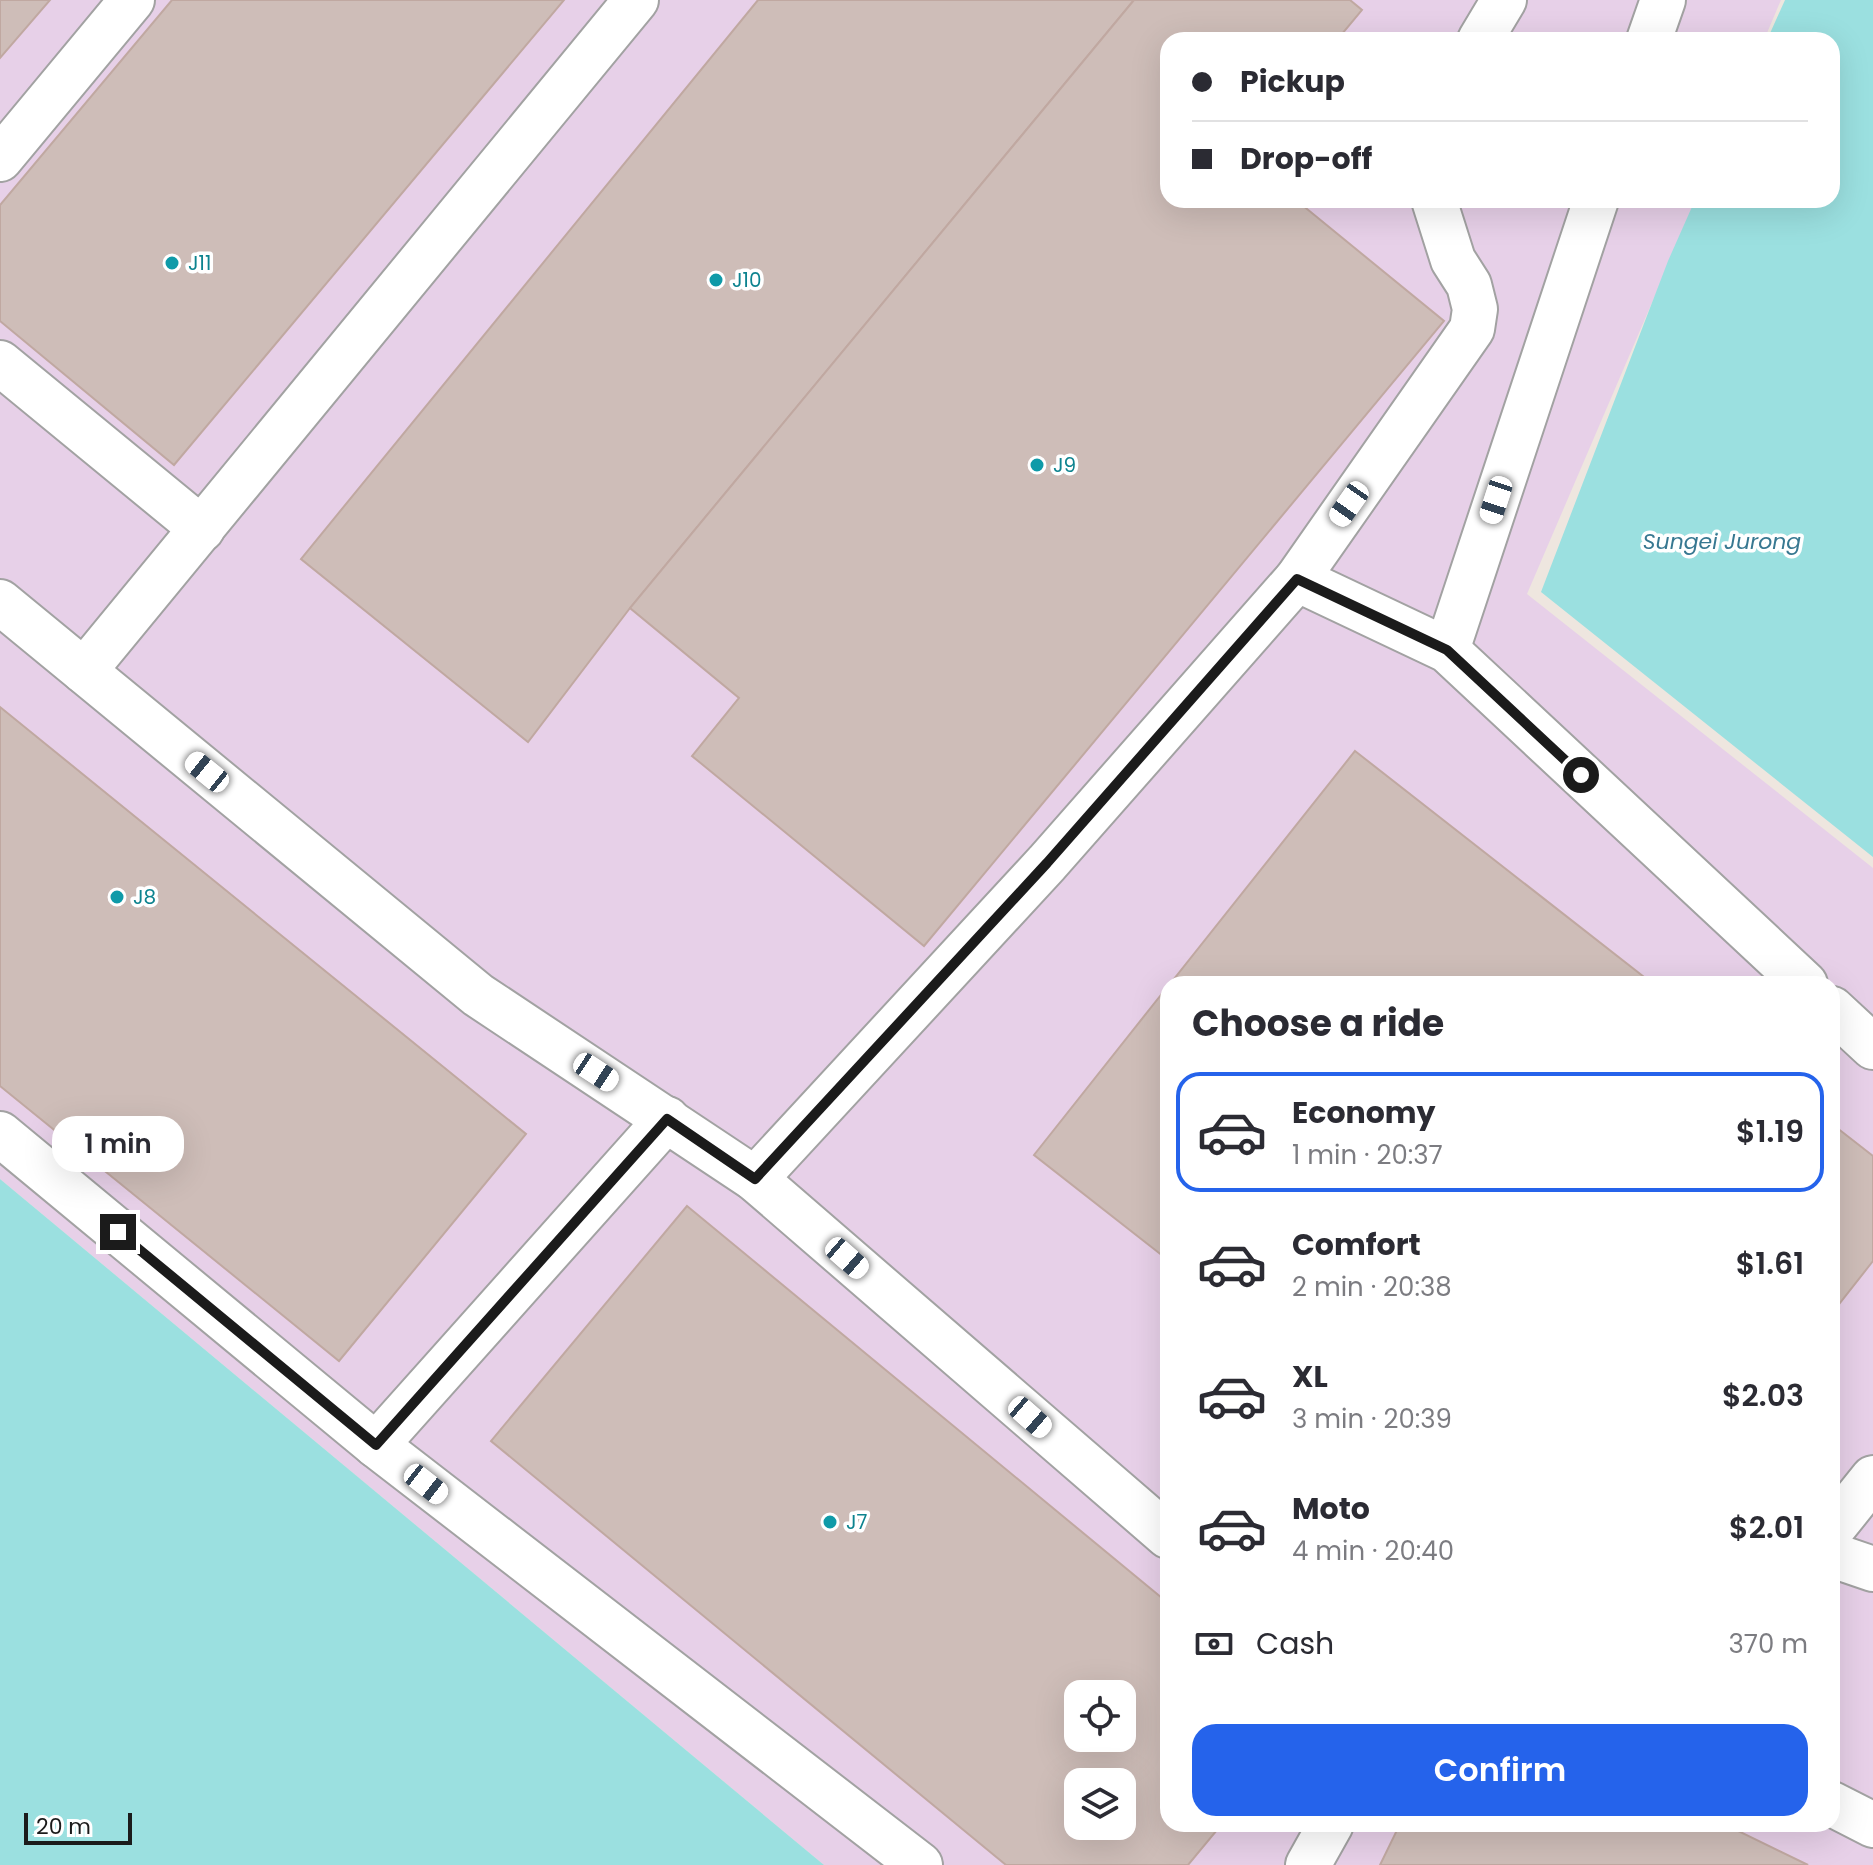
<!DOCTYPE html>
<html lang="en">
<head>
<meta charset="utf-8">
<style>
  :root { --surface:#fff; --page:#f2f2f3; --text:#2b2b33; --muted:#7c7c81; --line:#e1e1e2; --accent:#2563eb }
  body { margin:0; font-family:Poppins,sans-serif; background:var(--page); color:var(--text); height:100vh; display:flex; flex-direction:column; font-size:30px; white-space:nowrap }
  * { box-sizing:border-box; margin:0 }
  p { font-size:26px; color:var(--muted) }
  .icon { flex:none; width:44px; height:44px; fill:none; stroke:currentColor; stroke-width:2; stroke-linecap:round; stroke-linejoin:round }
  .map { position:relative; flex:1; overflow:hidden }
  .details { position:absolute; left:1160px; top:976px; width:680px; height:856px; display:flex; flex-direction:column; background:var(--surface); border-radius:24px; box-shadow:0 8px 32px #0002 }
  .details>* { flex:none }
  .hud { position:absolute; left:1160px; top:32px; width:680px; height:176px; border-radius:24px; box-shadow:0 8px 32px #0002; display:grid; align-content:center; height:176px; padding:0 32px; background:var(--surface) }
  .fabs { position:absolute; left:1064px; top:1680px; display:grid; gap:16px }
  .fabs a { display:grid; place-items:center; width:72px; height:72px; border-radius:16px; background:var(--surface); box-shadow:0 8px 32px #0002; font-size:40px }
  .scale { position:absolute; left:24px; bottom:20px; width:108px; box-sizing:border-box; padding-left:8px; border:4px solid #1b1b1b; border-top:0; font-size:22px; line-height:28px; white-space:nowrap; color:#1b1b1b; -webkit-text-stroke:6px #fff; paint-order:stroke }
  .end { position:absolute; width:36px; height:36px; margin:-18px; border:10px solid #1b1b1b; background:#fff; box-shadow:0 0 0 4px #fff }
  .from { border-radius:50% }
  .bubble { position:absolute; height:56px; border-radius:24px; background:var(--surface); box-shadow:0 8px 32px #0002; font-size:26px; font-weight:600; line-height:56px; text-align:center }
  .car { position:absolute; width:24px; height:48px; margin:-24px -12px; border-radius:10px; box-shadow:0 0 6px 2px #0007; background:linear-gradient(#fff 24%,#345 0 40%,#fff 0 76%,#345 0 86%,#fff 0) }
  .hud b { display:flex; align-items:center; gap:28px; height:76px; font-size:30px }
  .hud b+b { border-top:2px solid var(--line) }
  .hud i { width:20px; height:20px; background:var(--text) }
  ul { padding:0; list-style:none }
  li { display:flex; align-items:center; gap:24px; height:120px; margin:0 16px 12px; padding:0 16px; border:4px solid transparent; border-radius:24px }
  li div { flex:1 }
  li b { display:block; font-size:30px }
  li em { font-style:normal; font-weight:600 }
  li.selected { border-color:var(--accent) }
  li>.icon { width:72px; height:72px; stroke-width:1.5 }
  h2 { padding:0 32px; font-size:36px; line-height:96px }
  .pay { display:flex; align-items:center; gap:20px; height:88px; padding:0 32px; font-size:30px }
  .pay p { margin-inline-start:auto }
  .primary-button { display:flex; gap:16px; margin-top:auto; padding:16px 32px }
  .primary-button a { flex:1; height:92px; border-radius:24px; background:var(--accent); color:#fff; font-size:32px; font-weight:600; line-height:92px; text-align:center }
  .map>svg:first-child { display:block }
  .industrial { fill:#e7d0e8; fill-rule:evenodd }
  .water { fill:#9be0e0 }
  .building { fill:#cebdb8; stroke:#c0a8a1; stroke-width:2; fill-rule:evenodd }
  .lines { fill:none; stroke-linecap:round; stroke-linejoin:round }
  .minor-casing { stroke:#a2a2a2; stroke-width:48 }
  .minor { stroke:#fff; stroke-width:44 }
  .route { stroke:#1b1b1b; stroke-width:10 }
  .culture-dot { fill:#0f9aa8; stroke:#fff; stroke-width:3 }
  .labels { text-anchor:middle; dominant-baseline:central; stroke-width:7; stroke-linejoin:round; paint-order:stroke }
  .culture-label { font-size:20px; fill:#0d838f; stroke:#fff; text-anchor:start }
  .water-label { font-size:22px; font-style:italic; fill:#377891; stroke:#fff }
</style>
</head>
<body>
<div class="map">
<svg width="1873" height="1865" viewBox="0 0 1873 1865">
  <rect width="100%" height="100%" fill="#eee6df"/>
  <path class="industrial" d="M0,0H1781L1764,40H1168V200H1696L1527,594L1873,868V1865H824L0,1179ZM1168,984H1832V1824H1168ZM1078,1694H1122V1738H1078ZM1078,1782H1122V1826H1078Z"/>
  <g class="water">
    <polygon points="1785,0 1873,0 1873,857 1541,592 1668,261 1695,200 1832,200 1832,40 1767,40"/>
    <polygon points="0,1179 824,1865 0,1865"/>
  </g>
  <g class="building">
    <polygon points="0,0 50,0 0,58"/>
    <polygon points="172,0 564,0 174,465 0,321 0,205"/>
    <polygon points="758,0 1134,0 630,608 528,742 301,559"/>
    <polygon points="1134,0 1350,0 1362,10 1337,40 1168,40 1168,200 1296,200 1444,321 924,946 692,756 739,698 630,608"/>
    <polygon points="0,707 526,1134 339,1361 0,1086"/>
    <polygon points="1355,751 1653,984 1170,984"/>
    <polygon points="1168,986 1168,1260 1034,1155"/>
    <polygon points="1832,1124 1873,1156 1873,1261 1832,1313"/>
    <path d="M687,1206L1168,1603V1824H1222L1188,1865H1006L491,1441ZM1078,1694H1122V1738H1078ZM1078,1782H1122V1826H1078Z"/>
    <polygon points="1400,1824 1724,1824 1808,1865 1380,1865"/>
  </g>
  <g class="lines">
    <g class="minor-casing">
      <g id="minor">
        <polyline points="1480,40 1504,0"/>
        <polyline points="1649,40 1663,0"/>
        <polyline points="0,159 132,0"/>
        <polyline points="0,363 202,529"/>
        <polyline points="1297,579 1447,650 1805,984"/>
        <polyline points="0,602 478,995 755,1179 1168,1536"/>
        <polyline points="1447,650 1596,200"/>
        <polyline points="84,671 636,0"/>
        <polyline points="1832,1009 1873,1047"/>
        <polyline points="0,1134 376,1445 920,1865"/>
        <polyline points="755,1179 1047,863 1297,579 1472,329 1475,309 1469,285 1453,260 1434,200"/>
        <polyline points="376,1445 667,1119"/>
        <polyline points="1832,1529 1873,1478"/>
        <polyline points="1832,1555 1873,1569"/>
        <polyline points="1832,1804 1873,1825"/>
        <polyline points="1308,1865 1331,1824"/>
      </g>
    </g>
    <use href="#minor" class="minor"/>
  </g>
  <g class="lines">
    <polyline class="route" points="118,1232 376,1445 667,1119 755,1179 1047,863 1297,579 1447,650 1581,775"/>
  </g>
  <g class="culture-dot">
    <circle cx="172" cy="263" r="8"/>
    <circle cx="716" cy="280" r="8"/>
    <circle cx="1037" cy="465" r="8"/>
    <circle cx="117" cy="897" r="8"/>
    <circle cx="830" cy="1522" r="8"/>
  </g>
  <g class="labels">
    <g class="culture-label">
      <text x="188" y="263">J11</text>
      <text x="732" y="280">J10</text>
      <text x="1053" y="465">J9</text>
      <text x="133" y="897">J8</text>
      <text x="846" y="1522">J7</text>
    </g>
    <g class="water-label">
      <text x="1722" y="541">Sungei Jurong</text>
    </g>
  </g>
</svg>
<div class="fabs">
<a><svg class="icon" aria-label="locate" viewBox="0 0 24 24"><circle cx="12" cy="12" r="6"/><path d="M12 2v4M12 18v4M2 12h4M18 12h4"/></svg></a>
<a><svg class="icon" aria-label="layers" viewBox="0 0 24 24"><path d="M12 4l9 5-9 5-9-5zM3 14l9 5 9-5"/></svg></a>
</div>
<div class="scale">20 m</div>
<i class="end from" style="left:1581px;top:775px"></i>
<i class="end" style="left:118px;top:1232px"></i>
<div class="bubble" style="left:52px;top:1116px;width:132px">1 min</div>
<i class="car" style="left:1496px;top:500px;rotate:198deg"></i>
<i class="car" style="left:1349px;top:504px;rotate:215deg"></i>
<i class="car" style="left:207px;top:772px;rotate:309deg"></i>
<i class="car" style="left:596px;top:1072px;rotate:123deg"></i>
<i class="car" style="left:847px;top:1258px;rotate:131deg"></i>
<i class="car" style="left:1030px;top:1417px;rotate:131deg"></i>
<i class="car" style="left:426px;top:1484px;rotate:128deg"></i>
<div class="hud">
<b><i class="from"></i>Pickup</b>
<b><i></i>Drop-off</b>
</div>
<section class="details">
<h2>Choose a ride</h2>
<ul>
<li class="selected"><svg class="icon" aria-label="car" viewBox="0 0 24 24"><path d="M5 17H2v-5l4-1 3-4h7l3 4 3 1v5h-3M9 17h6M6 11h13"/><circle cx="7" cy="17" r="2"/><circle cx="17" cy="17" r="2"/></svg><div><b>Economy</b><p>1 min · 20:37</p></div><em>$1.19</em></li>
<li><svg class="icon" aria-label="car" viewBox="0 0 24 24"><path d="M5 17H2v-5l4-1 3-4h7l3 4 3 1v5h-3M9 17h6M6 11h13"/><circle cx="7" cy="17" r="2"/><circle cx="17" cy="17" r="2"/></svg><div><b>Comfort</b><p>2 min · 20:38</p></div><em>$1.61</em></li>
<li><svg class="icon" aria-label="car" viewBox="0 0 24 24"><path d="M5 17H2v-5l4-1 3-4h7l3 4 3 1v5h-3M9 17h6M6 11h13"/><circle cx="7" cy="17" r="2"/><circle cx="17" cy="17" r="2"/></svg><div><b>XL</b><p>3 min · 20:39</p></div><em>$2.03</em></li>
<li><svg class="icon" aria-label="car" viewBox="0 0 24 24"><path d="M5 17H2v-5l4-1 3-4h7l3 4 3 1v5h-3M9 17h6M6 11h13"/><circle cx="7" cy="17" r="2"/><circle cx="17" cy="17" r="2"/></svg><div><b>Moto</b><p>4 min · 20:40</p></div><em>$2.01</em></li>
</ul>
<div class="pay"><svg class="icon" aria-label="cash" viewBox="0 0 24 24"><path d="M3 7h18v10H3z"/><circle cx="12" cy="12" r="2"/></svg>Cash<p>370 m</p></div>
<div class="primary-button"><a>Confirm</a></div>
</section>
</div>
</body>
</html>
